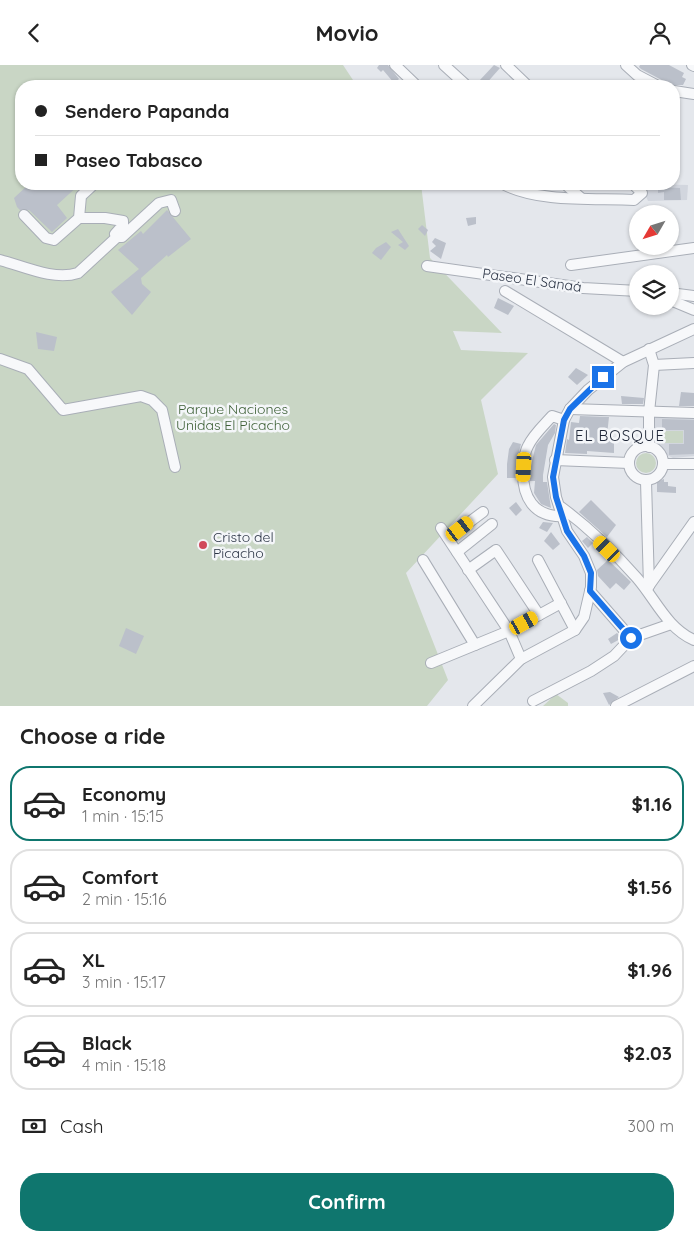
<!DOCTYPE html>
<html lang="en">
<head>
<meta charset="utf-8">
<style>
  :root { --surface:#fff; --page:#f2f2f2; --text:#222; --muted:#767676; --line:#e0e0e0; --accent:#0f766e }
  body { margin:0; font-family:Quicksand,sans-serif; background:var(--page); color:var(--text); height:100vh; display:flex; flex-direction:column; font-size:19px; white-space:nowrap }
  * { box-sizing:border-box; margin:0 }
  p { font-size:16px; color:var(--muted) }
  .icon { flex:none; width:28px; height:28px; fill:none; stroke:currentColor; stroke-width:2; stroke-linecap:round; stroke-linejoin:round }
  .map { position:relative; height:641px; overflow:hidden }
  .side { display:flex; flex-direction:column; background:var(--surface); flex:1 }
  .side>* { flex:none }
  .guide { position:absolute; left:15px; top:15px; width:665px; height:110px; border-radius:20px; box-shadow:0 1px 4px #0004; display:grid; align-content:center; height:110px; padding:0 20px; background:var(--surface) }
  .needle { width:32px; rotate:231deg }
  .tools { position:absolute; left:629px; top:140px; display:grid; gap:10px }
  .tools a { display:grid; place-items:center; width:50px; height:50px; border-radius:50%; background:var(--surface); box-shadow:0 1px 4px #0004; font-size:25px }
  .end { position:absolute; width:22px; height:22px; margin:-11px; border:6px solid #1a73e8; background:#fff; box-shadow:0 0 0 2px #fff }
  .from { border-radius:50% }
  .car { position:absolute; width:15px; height:30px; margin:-15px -8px; border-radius:6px; box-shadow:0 0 4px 1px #0007; background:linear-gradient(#f5c518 24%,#345 0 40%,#f5c518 0 76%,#345 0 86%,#f5c518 0) }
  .guide b { display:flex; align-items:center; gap:18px; height:48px; font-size:19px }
  .guide b+b { border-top:1px solid var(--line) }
  .guide i { width:12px; height:12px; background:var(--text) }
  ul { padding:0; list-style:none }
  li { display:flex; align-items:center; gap:15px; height:75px; margin:0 10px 8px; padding:0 10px; border:2px solid var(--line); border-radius:20px }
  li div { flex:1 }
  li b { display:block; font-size:19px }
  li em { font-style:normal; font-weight:800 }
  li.current { border-color:var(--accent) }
  li>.icon { width:45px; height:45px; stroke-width:1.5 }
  h2 { padding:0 20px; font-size:22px; line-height:60px }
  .pay { display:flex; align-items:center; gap:12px; height:55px; padding:0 20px; font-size:19px }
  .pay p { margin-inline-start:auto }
  .action { display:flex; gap:10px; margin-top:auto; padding:10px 20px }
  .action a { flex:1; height:58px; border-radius:20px; background:var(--accent); color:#fff; font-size:20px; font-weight:800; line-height:58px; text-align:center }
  header { display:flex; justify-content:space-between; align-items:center; height:65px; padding:0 20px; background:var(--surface); font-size:22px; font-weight:800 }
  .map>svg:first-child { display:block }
  .built { fill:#d2d6de }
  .green { fill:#c9d6c5 }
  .building { fill:#bbc0ca }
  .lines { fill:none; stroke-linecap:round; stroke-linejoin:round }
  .minor-casing { stroke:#a9aeb7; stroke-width:12 }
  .minor { stroke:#f7f8fa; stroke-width:10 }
  .route { stroke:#1a73e8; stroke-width:6 }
  .poi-dot { fill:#d1495b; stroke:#f4f6f9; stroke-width:2 }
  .labels { text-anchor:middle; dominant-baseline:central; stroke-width:5; stroke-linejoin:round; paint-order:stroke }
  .street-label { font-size:14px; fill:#2b3445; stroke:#f4f6f9 }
  .park-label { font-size:14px; fill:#3f6138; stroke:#f4f6f9 }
  .poi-label { font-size:14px; fill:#2b3445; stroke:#f4f6f9; text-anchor:start }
  .neighbourhood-label { font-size:15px; letter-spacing:1px; fill:#1d2536; stroke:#f4f6f9 }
</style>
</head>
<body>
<header><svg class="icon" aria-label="back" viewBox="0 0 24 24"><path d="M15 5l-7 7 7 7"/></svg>Movio<svg class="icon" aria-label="person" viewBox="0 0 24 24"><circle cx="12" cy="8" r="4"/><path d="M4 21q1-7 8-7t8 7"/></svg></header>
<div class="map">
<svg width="694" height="641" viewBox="0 0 694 641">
  <rect width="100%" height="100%" fill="#e4e7ec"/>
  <g class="built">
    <polygon points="652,119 688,120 687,135 648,136 644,127"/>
    <polygon points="654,352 694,352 694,391 673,393 667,390 654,375"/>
  </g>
  <g class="green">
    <polygon points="0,0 343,0 357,21 21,21 21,119 421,119 430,193 502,268 453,266 461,285 528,288 481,335 498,409 406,508 448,615 427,641 0,641"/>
    <rect x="663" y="366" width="20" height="12"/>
    <circle cx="646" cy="398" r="10"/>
    <polygon points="556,629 568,638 568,641 543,641"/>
  </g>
  <g class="building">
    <polygon points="379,0 388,0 399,14 394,18 383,5 381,7 377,3"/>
    <polygon points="494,0 500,3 485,20 479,16"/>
    <polygon points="640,0 669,0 684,8 682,12 686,14 683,20 671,20 641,4 639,2"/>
    <polygon points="29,119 38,119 43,124 49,119 80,119 57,140 67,153 52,167 29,145 20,145 17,142 14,133"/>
    <polygon points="546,119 556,119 559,122 552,125"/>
    <polygon points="658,122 680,123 681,135 664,135 664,127 658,128"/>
    <polygon points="167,145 191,174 168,192 167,190 141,213 142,219 151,227 132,250 111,227 139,204 118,185 141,166 143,169"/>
    <polygon points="476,152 476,159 468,161 466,153"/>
    <polygon points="422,160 428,165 425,171 418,164"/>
    <polygon points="398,164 409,181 405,185 398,180 403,177 391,167"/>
    <polygon points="435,173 446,178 441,194 430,186 436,181 432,177"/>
    <polygon points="386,177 391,182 381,195 372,188 376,183"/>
    <polygon points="498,233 514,241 508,250 494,243"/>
    <polygon points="36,267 57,272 54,286 38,284"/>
    <polygon points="576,303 588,310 577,320 568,312"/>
    <polygon points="681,327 694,328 694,341 679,341"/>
    <polygon points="621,331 644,333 643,339 622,339"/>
    <polygon points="580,351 609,352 607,370 614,371 614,388 587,386 587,389 565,388 567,374 569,375 571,357 579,358"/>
    <polygon points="662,354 694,355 694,389 669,390 669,379 684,379 684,365 662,365"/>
    <polygon points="554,359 556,360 555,368 548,380 543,410 543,417 547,417 551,443 541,439 534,428 535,416 530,416 530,404 536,380"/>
    <polygon points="513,377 521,379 518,391 516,413 507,413 507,399 509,384"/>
    <polygon points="664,414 664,417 668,417 668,421 676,422 676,428 657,427 657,417"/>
    <polygon points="591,435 616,460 607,472 579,447"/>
    <polygon points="516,437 522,445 516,451 509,443"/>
    <polygon points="543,457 553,458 547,467 539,463"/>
    <polygon points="551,467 560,479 553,485 544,476"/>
    <polygon points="587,472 593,478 588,483 582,476"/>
    <polygon points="608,495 631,517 624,525 616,518 610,524 598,511 597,505"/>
    <polygon points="126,563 144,571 136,589 119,581"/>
    <polygon points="617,568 622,573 611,579 608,574"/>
    <polygon points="610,627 619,632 609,640 603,628"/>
  </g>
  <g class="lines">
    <g class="minor-casing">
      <g id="minor">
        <polyline points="395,0 417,21"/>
        <polyline points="444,0 467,21"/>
        <polyline points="506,0 528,21"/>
        <polyline points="626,0 637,10 658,21"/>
        <polyline points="692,0 694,1"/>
        <polyline points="674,26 694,29"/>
        <path d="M503,119C539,138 594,133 634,135L642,128L633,119"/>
        <polyline points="565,119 581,133"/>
        <polyline points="24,150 46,173 54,175 79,153 81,131 94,119"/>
        <polyline points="79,153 105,153 123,156 123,160 115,169 117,172 122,172 159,138 171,135 175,146"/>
        <path d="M0,195C23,201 54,216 78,208L117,172"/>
        <polyline points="571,200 694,183"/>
        <polyline points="427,201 583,223 638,226"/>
        <polyline points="505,226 623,297"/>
        <polyline points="670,228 694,231"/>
        <polyline points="670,235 694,245"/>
        <polyline points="0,294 28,304 63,345 141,331 152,335 162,345 175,402"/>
        <polyline points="654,300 694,298"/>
        <polyline points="570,344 694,348"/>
        <circle cx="646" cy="398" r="17"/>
        <polyline points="649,382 649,347 654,300 649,284"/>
        <polyline points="555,395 629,398"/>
        <polyline points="663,399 694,399"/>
        <polyline points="646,416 649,521"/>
        <path d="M561,442C588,462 615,488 637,513C656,535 667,563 694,575"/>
        <path d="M564,451C533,453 522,431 523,404C524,396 524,388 528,381C533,370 544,360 552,351L564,355"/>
        <polyline points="441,463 509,566 521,594"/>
        <polyline points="448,473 483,447"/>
        <polyline points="457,487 492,459"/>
        <polyline points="423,495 475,580"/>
        <polyline points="538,495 575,565"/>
        <polyline points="648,522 694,457"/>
        <polyline points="590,526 631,573"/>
        <polyline points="539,550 561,538"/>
        <polyline points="431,598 509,566 539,550 496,485 468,505"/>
        <polyline points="533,636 591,606 614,591 631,573 671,559"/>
        <polyline points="473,641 521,594 575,565 584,552 591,522 591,508 584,491 567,466 556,432 553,412 564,355 570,344 588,325 623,297 694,264"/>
        <polyline points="616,641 694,601"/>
      </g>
    </g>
    <use href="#minor" class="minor"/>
  </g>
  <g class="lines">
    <polyline class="route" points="603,312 570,344 564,355 553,412 556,432 567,466 584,491 591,508 590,526 631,573"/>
  </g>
  <circle class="poi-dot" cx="203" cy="480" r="5"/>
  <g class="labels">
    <g class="street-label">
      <text transform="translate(532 215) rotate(8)">Paseo El Sanaá</text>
    </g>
    <g class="park-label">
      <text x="233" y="344">Parque Naciones<tspan x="233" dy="16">Unidas El Picacho</tspan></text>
    </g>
    <g class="poi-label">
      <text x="213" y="472">Cristo del<tspan x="213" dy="16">Picacho</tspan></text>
    </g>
    <g class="neighbourhood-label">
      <text x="620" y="370">EL BOSQUE</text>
    </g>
  </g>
</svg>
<div class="tools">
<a><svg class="needle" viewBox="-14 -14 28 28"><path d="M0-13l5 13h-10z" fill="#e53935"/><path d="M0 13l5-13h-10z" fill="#767676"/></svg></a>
<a><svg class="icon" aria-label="layers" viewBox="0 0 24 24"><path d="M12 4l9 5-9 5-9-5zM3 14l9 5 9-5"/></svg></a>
</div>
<i class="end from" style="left:631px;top:573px"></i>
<i class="end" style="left:603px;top:312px"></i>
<i class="car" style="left:524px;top:402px;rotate:183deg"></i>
<i class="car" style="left:460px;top:464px;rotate:52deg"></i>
<i class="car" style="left:607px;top:484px;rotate:314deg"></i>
<i class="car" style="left:524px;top:558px;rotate:61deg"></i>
<div class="guide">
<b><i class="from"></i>Sendero Papanda</b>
<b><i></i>Paseo Tabasco</b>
</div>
</div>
<section class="side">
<h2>Choose a ride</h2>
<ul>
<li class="current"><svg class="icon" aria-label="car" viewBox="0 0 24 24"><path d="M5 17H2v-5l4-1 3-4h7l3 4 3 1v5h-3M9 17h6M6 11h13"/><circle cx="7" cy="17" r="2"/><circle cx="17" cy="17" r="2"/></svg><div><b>Economy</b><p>1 min · 15:15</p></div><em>$1.16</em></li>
<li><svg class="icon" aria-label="car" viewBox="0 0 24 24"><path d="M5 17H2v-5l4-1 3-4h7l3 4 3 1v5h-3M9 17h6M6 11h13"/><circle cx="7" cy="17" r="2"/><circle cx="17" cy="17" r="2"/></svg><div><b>Comfort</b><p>2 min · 15:16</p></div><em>$1.56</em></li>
<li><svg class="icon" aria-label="car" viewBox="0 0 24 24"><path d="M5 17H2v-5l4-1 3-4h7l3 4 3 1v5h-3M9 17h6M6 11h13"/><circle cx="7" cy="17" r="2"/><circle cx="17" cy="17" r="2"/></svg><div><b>XL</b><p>3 min · 15:17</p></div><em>$1.96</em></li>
<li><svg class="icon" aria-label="car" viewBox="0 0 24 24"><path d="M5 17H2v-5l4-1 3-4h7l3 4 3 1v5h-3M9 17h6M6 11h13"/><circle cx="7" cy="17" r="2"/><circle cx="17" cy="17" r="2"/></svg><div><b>Black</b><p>4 min · 15:18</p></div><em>$2.03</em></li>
</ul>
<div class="pay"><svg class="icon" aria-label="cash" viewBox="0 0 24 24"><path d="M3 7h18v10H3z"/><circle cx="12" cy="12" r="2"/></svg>Cash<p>300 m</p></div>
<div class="action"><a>Confirm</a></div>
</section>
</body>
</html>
